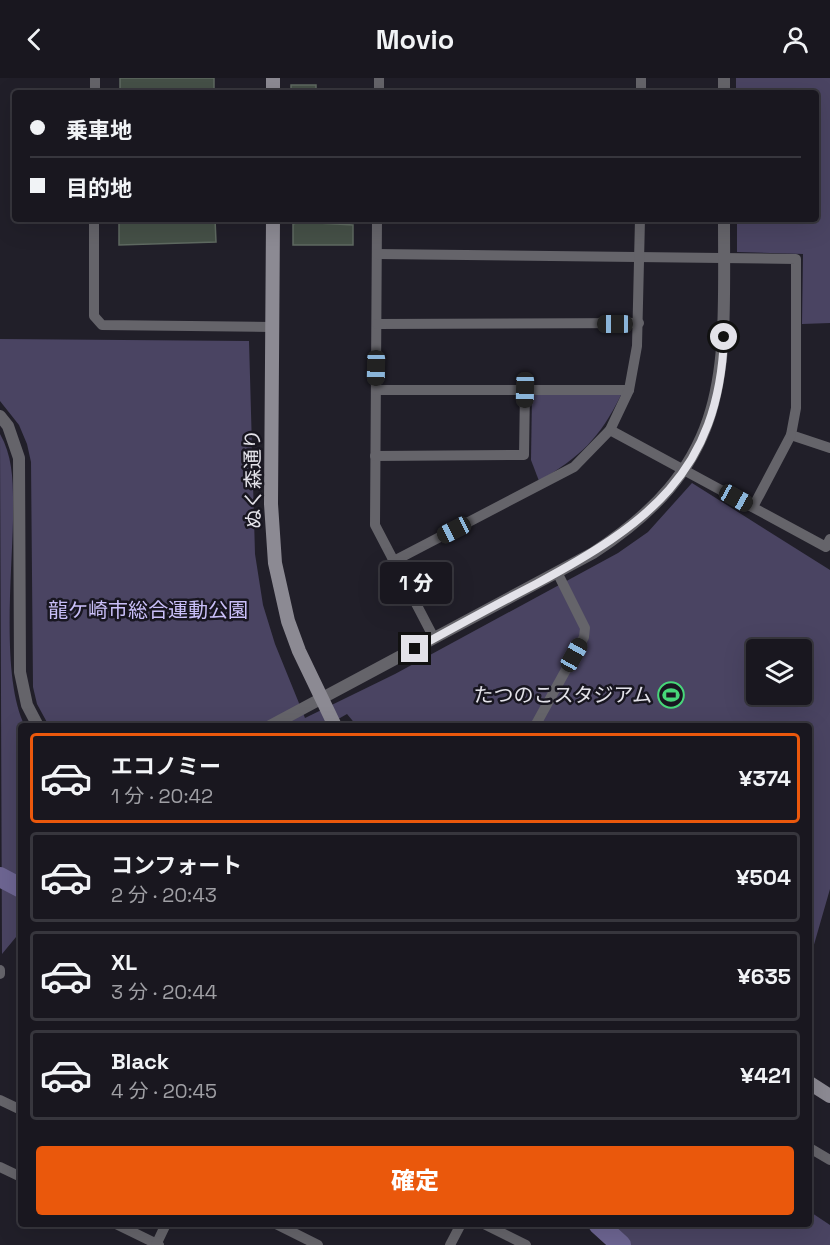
<!DOCTYPE html>
<html lang="ja">
<head>
<meta charset="utf-8">
<style>
  :root { --surface:#19171f; --page:#26242c; --text:#f1f3f6; --muted:#9f9fa4; --line:#37363d; --accent:#ea580c }
  body { margin:0; font-family:"Space Grotesk","Noto Sans JP",sans-serif; background:var(--page); color:var(--text); height:100vh; display:flex; flex-direction:column; font-size:22px; white-space:nowrap }
  * { box-sizing:border-box; margin:0 }
  p { font-size:20px; color:var(--muted) }
  .icon { flex:none; width:33px; height:33px; fill:none; stroke:currentColor; stroke-width:2; stroke-linecap:round; stroke-linejoin:round }
  .map { position:relative; flex:1; overflow:hidden }
  .panel { position:absolute; left:18px; top:645px; width:794px; height:504px; display:flex; flex-direction:column; background:var(--surface); border-radius:6px; box-shadow:0 6px 24px #0002,0 0 0 2px var(--line) }
  .panel>* { flex:none }
  .top-card { position:absolute; left:12px; top:12px; width:807px; height:132px; border-radius:6px; box-shadow:0 6px 24px #0002,0 0 0 2px var(--line); display:grid; align-content:center; height:132px; padding:0 18px; background:var(--surface) }
  .tools { position:absolute; left:746px; top:561px; display:grid; gap:12px }
  .tools a { display:grid; place-items:center; width:66px; height:66px; border-radius:6px; background:var(--surface); box-shadow:0 6px 24px #0002,0 0 0 2px var(--line); font-size:30px }
  .end { position:absolute; width:27px; height:27px; margin:-14px; border:8px solid #e3e2e9; background:#111; box-shadow:0 0 0 3px #111 }
  .from { border-radius:50% }
  .bubble { position:absolute; height:42px; border-radius:6px; background:var(--surface); box-shadow:0 6px 24px #0002,0 0 0 2px var(--line); font-size:20px; font-weight:800; line-height:42px; text-align:center }
  .car { position:absolute; width:18px; height:36px; margin:-18px -9px; border-radius:8px; box-shadow:0 0 4px 2px #0007; background:linear-gradient(#222 24%,#8ab4d8 0 40%,#222 0 76%,#8ab4d8 0 86%,#222 0) }
  .top-card b { display:flex; align-items:center; gap:21px; height:57px; font-size:22px }
  .top-card b+b { border-top:2px solid var(--line) }
  .top-card i { width:15px; height:15px; background:var(--text) }
  ul { padding:10px 0 0; list-style:none }
  li { display:flex; align-items:center; gap:18px; height:90px; margin:0 12px 9px; padding:0 6px; border:3px solid var(--line); border-radius:6px }
  li div { flex:1 }
  li b { display:block; font-size:22px }
  li em { font-style:normal; font-weight:800 }
  li.current { border-color:var(--accent) }
  li>.icon { width:54px; height:54px; stroke-width:1.5 }
  .primary-button { display:flex; gap:12px; margin-top:auto; padding:12px 18px }
  .primary-button a { flex:1; height:69px; border-radius:6px; background:var(--accent); color:#fff; font-size:24px; font-weight:800; line-height:69px; text-align:center }
  header { display:flex; justify-content:space-between; align-items:center; height:78px; padding:0 18px; background:var(--surface); font-size:27px; font-weight:800 }
  .map>svg:first-child { display:block }
  .green { fill:#4a4462; fill-rule:evenodd }
  .lines { fill:none; stroke-linecap:round; stroke-linejoin:round }
  .river { stroke:#6d6592; stroke-width:20 }
  .building { fill:#455047; stroke:#5f6a61; stroke-width:1.5 }
  .minor { stroke:#65646a; stroke-width:10 }
  .tertiary { stroke:#65646a; stroke-width:12 }
  .secondary { stroke:#8c8a93; stroke-width:14 }
  .route { stroke:#e3e2e9; stroke-width:8 }
  .labels { text-anchor:middle; dominant-baseline:central; stroke-width:5; stroke-linejoin:round; paint-order:stroke }
  .street-label { font-size:20px; fill:#e3e2e9; stroke:#181620 }
  .park-label { font-size:20px; fill:#c9bff8; stroke:#181620 }
  .poi-label { font-size:20px; fill:#e3e2e9; stroke:#181620; text-anchor:end }
</style>
</head>
<body>
<header><svg class="icon" aria-label="back" viewBox="0 0 24 24"><path d="M15 5l-7 7 7 7"/></svg>Movio<svg class="icon" aria-label="person" viewBox="0 0 24 24"><circle cx="12" cy="8" r="4"/><path d="M4 21q1-7 8-7t8 7"/></svg></header>
<div class="map">
<svg width="830" height="1167" viewBox="0 0 830 1167">
  <rect width="100%" height="100%" fill="#211f29"/>
  <g class="green">
    <polygon points="736,0 830,0 830,245 802,246 803,176 737,174 737,141 816,141 816,15 736,15"/>
    <path d="M0,261L249,263L255,476L263,527L275,566L305,640L395,596L618,475L648,454L692,405L830,492V811L809,884L808,648H357L347,636L326,648H49L37,626L33,609L31,384L27,366L19,347L0,323ZM756,572H801V616H756Z"/>
    <path d="M532,317H621C600,360 580,379 539,403L531,382Z"/>
    <path d="M0,356C15,382 13,413 13,442C12,497 1,601 25,648H21V853L2,876Z"/>
    <polygon points="809,1133 830,1147 830,1167 629,1167 606,1146 808,1146"/>
  </g>
  <g class="lines">
    <g class="river">
      <polyline points="0,799 21,810"/>
      <polyline points="598,1146 621,1167"/>
    </g>
  </g>
  <g class="building">
    <rect x="120" y="0" width="94" height="15"/>
    <rect x="291" y="7" width="25" height="8"/>
    <polygon points="119,141 215,141 216,164 119,167"/>
    <polygon points="300,144 353,147 353,167 293,167 293,146"/>
  </g>
  <g class="lines">
    <g class="minor">
      <polyline points="95,15 95,0"/>
      <polyline points="379,15 379,0"/>
      <polyline points="641,15 641,0"/>
      <polyline points="94,141 94,238 102,247 272,249"/>
      <polyline points="377,141 375,447 434,560"/>
      <polyline points="377,176 796,181 796,330 791,357 830,370"/>
      <polyline points="377,246 639,245"/>
      <polyline points="376,312 629,312"/>
      <polyline points="610,352 826,469 830,461"/>
      <polyline points="375,378 524,377 525,312"/>
      <polyline points="753,429 791,357"/>
      <polyline points="392,484 574,389 610,352 629,312 637,268 640,141"/>
      <polyline points="535,648 584,559 585,550 557,494"/>
      <polyline points="0,892 0,896"/>
      <polyline points="0,1022 21,1032"/>
      <polyline points="808,1069 830,1082"/>
      <polyline points="0,1089 21,1099"/>
      <polyline points="116,1146 159,1167"/>
      <polyline points="276,1146 318,1167"/>
      <polyline points="484,1146 526,1167"/>
      <polyline points="156,1167 166,1146"/>
      <polyline points="450,1167 461,1146"/>
    </g>
    <g class="tertiary">
      <polyline points="724,0 724,15"/>
      <polyline points="0,338 8,348 19,380 20,594 27,627 38,648"/>
      <path d="M270,648L593,475C735,383 724,293 724,141"/>
    </g>
    <g class="secondary">
      <polyline points="273,15 273,0"/>
      <polyline points="273,141 271,426 275,485 288,543 299,573 335,648"/>
      <polyline points="808,1004 830,1018"/>
    </g>
  </g>
  <g class="lines">
    <path class="route" d="M415,571C455,549 495,527 536,506C646,447 719,395 724,259"/>
  </g>
  <defs>
    <g id="stadium-ring" transform="scale(1.35)"><circle r="9.5" fill="#181620" stroke="#47d779" stroke-width="1.5"/><path d="M0-5a6.5 5 0 1 0 0 10a6.5 5 0 1 0 0-10ZM-3.5-1.8h7v3.6h-7Z" fill="#47d779"/></g>
  </defs>
  <g fill-rule="evenodd">
    <use href="#stadium-ring" x="671" y="617"/>
  </g>
  <g class="labels">
    <g class="street-label">
      <text transform="translate(253 401) rotate(-91)">ぬく森通り</text>
    </g>
    <g class="park-label">
      <text x="148" y="532">龍ケ崎市総合運動公園</text>
    </g>
    <g class="poi-label">
      <text x="652" y="617">たつのこスタジアム</text>
    </g>
  </g>
</svg>
<div class="tools">
<a><svg class="icon" aria-label="layers" viewBox="0 0 24 24"><path d="M12 4l9 5-9 5-9-5zM3 14l9 5 9-5"/></svg></a>
</div>
<i class="end from" style="left:724px;top:259px"></i>
<i class="end" style="left:415px;top:571px"></i>
<div class="bubble" style="left:380px;top:484px;width:72px">1 分</div>
<i class="car" style="left:615px;top:246px;rotate:270deg"></i>
<i class="car" style="left:376px;top:290px;rotate:181deg"></i>
<i class="car" style="left:525px;top:312px;rotate:181deg"></i>
<i class="car" style="left:736px;top:420px;rotate:119deg"></i>
<i class="car" style="left:454px;top:452px;rotate:243deg"></i>
<i class="car" style="left:574px;top:577px;rotate:29deg"></i>
<div class="top-card">
<b><i class="from"></i>乗車地</b>
<b><i></i>目的地</b>
</div>
<section class="panel">
<ul>
<li class="current"><svg class="icon" aria-label="car" viewBox="0 0 24 24"><path d="M5 17H2v-5l4-1 3-4h7l3 4 3 1v5h-3M9 17h6M6 11h13"/><circle cx="7" cy="17" r="2"/><circle cx="17" cy="17" r="2"/></svg><div><b>エコノミー</b><p>1 分 · 20:42</p></div><em>¥374</em></li>
<li><svg class="icon" aria-label="car" viewBox="0 0 24 24"><path d="M5 17H2v-5l4-1 3-4h7l3 4 3 1v5h-3M9 17h6M6 11h13"/><circle cx="7" cy="17" r="2"/><circle cx="17" cy="17" r="2"/></svg><div><b>コンフォート</b><p>2 分 · 20:43</p></div><em>¥504</em></li>
<li><svg class="icon" aria-label="car" viewBox="0 0 24 24"><path d="M5 17H2v-5l4-1 3-4h7l3 4 3 1v5h-3M9 17h6M6 11h13"/><circle cx="7" cy="17" r="2"/><circle cx="17" cy="17" r="2"/></svg><div><b>XL</b><p>3 分 · 20:44</p></div><em>¥635</em></li>
<li><svg class="icon" aria-label="car" viewBox="0 0 24 24"><path d="M5 17H2v-5l4-1 3-4h7l3 4 3 1v5h-3M9 17h6M6 11h13"/><circle cx="7" cy="17" r="2"/><circle cx="17" cy="17" r="2"/></svg><div><b>Black</b><p>4 分 · 20:45</p></div><em>¥421</em></li>
</ul>
<div class="primary-button"><a>確定</a></div>
</section>
</div>
</body>
</html>
